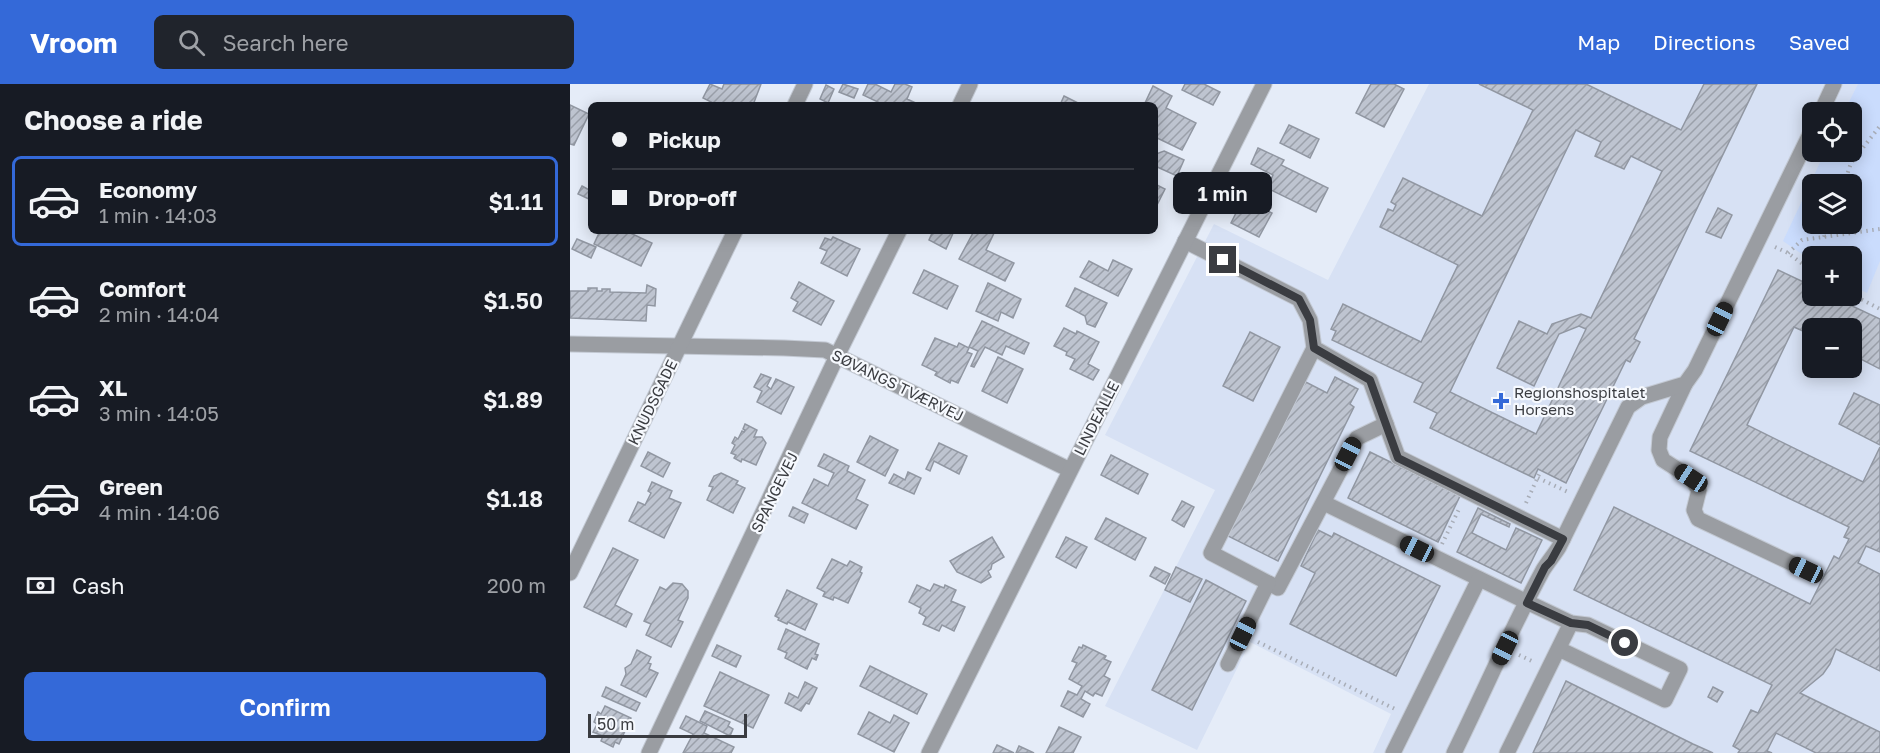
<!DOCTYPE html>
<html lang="en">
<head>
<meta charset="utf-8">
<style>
  :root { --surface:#171b24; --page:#20242c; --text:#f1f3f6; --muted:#9ea1a6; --line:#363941; --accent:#3469d8 }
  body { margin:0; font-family:"Golos Text",sans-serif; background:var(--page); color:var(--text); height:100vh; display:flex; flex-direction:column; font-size:22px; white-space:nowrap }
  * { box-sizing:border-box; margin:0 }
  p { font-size:20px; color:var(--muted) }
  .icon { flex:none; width:33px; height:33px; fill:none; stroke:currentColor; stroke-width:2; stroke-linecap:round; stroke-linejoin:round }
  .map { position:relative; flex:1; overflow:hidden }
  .panel { display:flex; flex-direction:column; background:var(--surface); width:570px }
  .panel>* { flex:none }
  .top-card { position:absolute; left:18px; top:18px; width:570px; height:132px; border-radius:9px; box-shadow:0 3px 15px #0003; display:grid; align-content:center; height:132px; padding:0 24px; background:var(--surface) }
  .buttons { position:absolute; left:1232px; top:18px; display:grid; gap:12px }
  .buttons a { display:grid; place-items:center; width:60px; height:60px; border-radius:9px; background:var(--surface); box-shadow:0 3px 15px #0003; font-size:30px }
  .scale { position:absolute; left:18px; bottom:15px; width:159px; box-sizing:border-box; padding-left:6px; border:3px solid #3a3c41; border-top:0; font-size:16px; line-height:21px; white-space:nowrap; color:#3a3c41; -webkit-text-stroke:4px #f6f9fe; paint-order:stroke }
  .end { position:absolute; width:27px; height:27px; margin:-14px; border:8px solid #3a3c41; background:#fff; box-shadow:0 0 0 3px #fff }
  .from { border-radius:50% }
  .bubble { position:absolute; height:42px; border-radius:9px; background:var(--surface); box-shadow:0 3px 15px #0003; font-size:20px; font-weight:600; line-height:42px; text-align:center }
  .car { position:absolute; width:18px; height:36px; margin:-18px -9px; border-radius:8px; box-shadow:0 0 4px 2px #0007; background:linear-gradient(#222 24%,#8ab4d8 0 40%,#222 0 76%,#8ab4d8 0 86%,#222 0) }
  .top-card b { display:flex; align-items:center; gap:21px; height:57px; font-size:22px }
  .top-card b+b { border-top:2px solid var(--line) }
  .top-card i { width:15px; height:15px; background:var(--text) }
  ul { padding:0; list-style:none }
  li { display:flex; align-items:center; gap:18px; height:90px; margin:0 12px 9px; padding:0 12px; border:3px solid transparent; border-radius:9px }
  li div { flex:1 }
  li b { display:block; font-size:22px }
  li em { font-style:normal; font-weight:600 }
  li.current { border-color:var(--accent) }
  li>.icon { width:54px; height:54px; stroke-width:1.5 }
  h2 { padding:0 24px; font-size:27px; line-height:72px }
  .pay { display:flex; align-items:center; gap:15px; height:66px; padding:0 24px; font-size:22px }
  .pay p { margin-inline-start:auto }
  .action { display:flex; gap:12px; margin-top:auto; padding:12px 24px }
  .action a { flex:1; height:69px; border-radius:9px; background:var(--accent); color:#fff; font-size:24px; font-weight:600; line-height:69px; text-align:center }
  header { display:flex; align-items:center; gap:36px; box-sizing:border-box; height:84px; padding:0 30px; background:var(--accent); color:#fff }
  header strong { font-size:28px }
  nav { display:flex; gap:33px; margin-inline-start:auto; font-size:21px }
  .search { width:420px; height:54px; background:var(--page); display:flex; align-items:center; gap:15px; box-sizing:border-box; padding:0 21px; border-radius:9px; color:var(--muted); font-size:22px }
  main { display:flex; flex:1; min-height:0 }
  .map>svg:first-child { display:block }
  .built { fill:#d7e1f4; fill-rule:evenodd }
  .park { fill:#cadcfd; fill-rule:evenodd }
  .building { fill:url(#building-hatch); stroke:#9197a2; stroke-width:1.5; fill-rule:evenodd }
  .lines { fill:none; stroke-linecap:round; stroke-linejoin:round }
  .minor-casing { stroke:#c3c9d3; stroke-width:17 }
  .path { stroke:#a8adb7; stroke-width:4; stroke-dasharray:1.5 4.5; stroke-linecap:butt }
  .minor { stroke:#9a9da2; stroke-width:15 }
  .route { stroke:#3a3c41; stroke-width:8 }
  .poi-dot { fill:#3469d8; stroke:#f6f9fe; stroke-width:2 }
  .labels { text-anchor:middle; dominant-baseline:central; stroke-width:4.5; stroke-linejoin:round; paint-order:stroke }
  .street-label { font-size:15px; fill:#3a3c41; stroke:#f6f9fe }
  .poi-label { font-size:15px; fill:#3a3c41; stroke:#f6f9fe; text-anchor:start }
</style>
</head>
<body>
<header>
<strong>Vroom</strong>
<div class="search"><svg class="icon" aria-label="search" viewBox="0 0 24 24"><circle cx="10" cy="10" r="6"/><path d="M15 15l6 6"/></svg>Search here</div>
<nav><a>Map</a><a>Directions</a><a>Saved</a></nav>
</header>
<main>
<section class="panel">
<h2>Choose a ride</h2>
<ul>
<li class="current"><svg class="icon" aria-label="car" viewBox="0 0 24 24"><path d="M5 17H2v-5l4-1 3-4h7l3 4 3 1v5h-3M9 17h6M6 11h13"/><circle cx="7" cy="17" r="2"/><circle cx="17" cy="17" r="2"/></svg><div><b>Economy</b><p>1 min · 14:03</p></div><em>$1.11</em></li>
<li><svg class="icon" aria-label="car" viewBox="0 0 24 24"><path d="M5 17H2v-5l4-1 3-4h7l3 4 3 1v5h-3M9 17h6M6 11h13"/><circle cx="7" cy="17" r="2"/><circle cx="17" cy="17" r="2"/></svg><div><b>Comfort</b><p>2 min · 14:04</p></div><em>$1.50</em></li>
<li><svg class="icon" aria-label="car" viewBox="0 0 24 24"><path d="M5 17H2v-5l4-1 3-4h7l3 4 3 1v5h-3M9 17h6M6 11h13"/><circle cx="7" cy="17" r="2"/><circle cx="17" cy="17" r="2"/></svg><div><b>XL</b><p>3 min · 14:05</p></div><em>$1.89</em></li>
<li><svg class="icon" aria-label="car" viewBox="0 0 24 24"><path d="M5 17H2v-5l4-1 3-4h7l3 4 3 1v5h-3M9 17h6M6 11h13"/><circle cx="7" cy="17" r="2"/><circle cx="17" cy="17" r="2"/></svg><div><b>Green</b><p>4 min · 14:06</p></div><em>$1.18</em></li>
</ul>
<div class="pay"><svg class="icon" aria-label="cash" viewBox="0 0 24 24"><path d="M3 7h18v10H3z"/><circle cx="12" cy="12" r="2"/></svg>Cash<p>200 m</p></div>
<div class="action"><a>Confirm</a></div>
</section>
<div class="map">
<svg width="1310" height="669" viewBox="0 0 1310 669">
  <defs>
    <pattern id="building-hatch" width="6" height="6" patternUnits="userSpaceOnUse" patternTransform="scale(1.5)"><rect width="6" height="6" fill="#bec4d0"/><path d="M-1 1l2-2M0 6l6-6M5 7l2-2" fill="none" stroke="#9ba0aa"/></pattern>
  </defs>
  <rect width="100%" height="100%" fill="#e5ecf8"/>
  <path class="built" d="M859,0H1310V669H803L821,630L680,558L627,666L535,622L645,406L535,351L644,140L758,196ZM1242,28H1281V68H1242ZM1242,100H1281V140H1242ZM1242,172H1281V212H1242ZM1242,244H1281V284H1242Z"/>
  <path class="park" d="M1288,0H1310V177L1297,209L1281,201V172H1242V177L1213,157L1255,68H1281V28H1274ZM1242,100H1281V140H1242Z"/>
  <g class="building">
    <polygon points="140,0 152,5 154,0 191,0 183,21 147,21 133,14"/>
    <polygon points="273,0 288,5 284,14 269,8"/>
    <polygon points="298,0 305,0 321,8 325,0 335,0 342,3 337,15 350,21 306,21 308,18 293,11"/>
    <polygon points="615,0 634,0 650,8 643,21 612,6"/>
    <polygon points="801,0 824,0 834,5 814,43 786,29"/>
    <path d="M909,0H1016L1111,46L1134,0H1187L1064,255L1070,258L1060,278L1056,276L996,399L968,385L964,394L860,344L867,329L844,318L853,299L762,256L766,247L761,245L773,220L851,258L888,181L810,143L818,125L823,127L826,121L821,118L833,94L912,132L963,26ZM1006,46L1031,58L1025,72L1054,85L1061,72L1092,87L1021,234L1011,230L982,240L977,250L949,237L927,284L964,302L989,250L1009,242L1016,245L966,350L880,308Z"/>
    <polygon points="256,1 264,5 258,19 250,15"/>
    <polygon points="583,2 602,12 596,24 626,39 612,66 585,53 585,21 576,21 575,19"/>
    <polygon points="494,12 512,21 490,21"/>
    <polygon points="0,21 19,30 4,61 0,60"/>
    <polygon points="719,41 749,55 740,74 710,59"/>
    <polygon points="688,64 714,76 711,81 758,104 746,128 697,104 703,91 681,80"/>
    <polygon points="594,67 614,76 607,92 585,82 586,70"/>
    <polygon points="585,100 595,105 585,125"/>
    <polygon points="12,102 21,107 21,116 8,110"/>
    <polygon points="674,102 693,111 688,122 702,129 689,153 661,139 673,115 668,113"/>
    <polygon points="1148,124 1162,131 1151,154 1136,148"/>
    <polygon points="30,147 56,147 82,159 71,182 24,160"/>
    <polygon points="363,147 384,147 376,165 359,156"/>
    <polygon points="404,147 425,147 416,166 444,179 435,197 389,175"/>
    <polygon points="263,153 290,165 277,192 251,179 257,167 250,164 255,154 261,156"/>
    <polygon points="7,155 26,163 21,174 2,165"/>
    <polygon points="543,176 562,185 548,212 510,193 519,177 538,187"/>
    <polygon points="354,186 388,202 377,225 343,209"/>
    <polygon points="1208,186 1242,202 1242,212 1261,212 1310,235 1310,285 1281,270 1281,244 1242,244 1242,251 1224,243 1177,341 1293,398 1310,363 1310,468 1296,462 1288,479 1310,490 1310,587 1266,565 1260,580 1253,590 1230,609 1310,648 1310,669 1246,669 1206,649 1197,667 1202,669 1168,669 1170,666 1163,662 1181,626 1188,629 1202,601 1004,506 1044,423 1240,520 1264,472 1269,475 1279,455 1274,453 1279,443 1120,367"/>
    <polygon points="229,198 264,217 251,241 223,227 228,218 221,214"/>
    <polygon points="418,199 451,215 443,234 431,228 428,237 406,227"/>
    <polygon points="77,201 86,205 85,222 77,221 76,237 0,234 0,207 18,207 18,204 27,204 27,207 32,207 32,205 40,205 40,208 76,209"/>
    <polygon points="505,204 537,219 525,243 517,240 515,232 496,222"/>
    <polygon points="412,237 459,259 454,270 436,262 432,271 415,263 404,283 401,282 408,267 399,263"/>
    <polygon points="494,244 506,250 507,247 529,258 518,280 529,286 523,296 500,285 505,275 496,271 497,268 484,262"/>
    <polygon points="680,248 710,263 683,317 653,302"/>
    <polygon points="365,254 387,263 389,259 399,264 397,268 402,270 388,299 381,296 380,299 365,291 367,288 352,281"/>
    <polygon points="428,273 453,285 437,319 412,307"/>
    <polygon points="191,290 201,294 197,302 201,305 206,295 224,303 211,330 187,318 192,307 184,303"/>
    <polygon points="765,293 788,305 780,320 784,323 708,477 654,450 730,295 757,309"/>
    <polygon points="1284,309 1310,321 1310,361 1269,340"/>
    <polygon points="175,340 187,346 184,353 192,353 196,359 186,381 172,375 171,378 164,374 166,371 161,369 165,361 162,359 165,353 168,355 172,347 174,348 175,346 173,345"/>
    <polygon points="300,352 328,366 315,392 287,378"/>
    <polygon points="369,359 397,372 389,390 364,377 360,387 356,385"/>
    <polygon points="78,368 100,379 93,393 71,382"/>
    <polygon points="800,368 890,412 868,458 778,414"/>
    <polygon points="254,370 279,382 277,387 295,396 286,415 298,421 286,445 232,419 244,395 258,402 264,389 248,382"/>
    <polygon points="541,371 578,390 568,410 531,391"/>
    <polygon points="338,388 351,394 344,410 319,399 324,390 335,396"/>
    <polygon points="151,389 168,397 166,400 175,404 163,429 137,416 143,403 139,402 144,392"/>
    <polygon points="82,398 102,407 99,414 111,419 94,454 59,437 68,418 75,421 81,409 78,407"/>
    <polygon points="612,417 624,423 614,443 602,436"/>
    <polygon points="223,423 238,430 234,439 219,432"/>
    <polygon points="908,424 940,440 939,443 911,430 902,449 936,466 946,444 972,456 951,499 887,468"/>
    <polygon points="536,434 576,454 565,476 525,455"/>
    <polygon points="748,446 762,453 764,449 870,502 826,592 720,540 745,489 731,482"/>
    <polygon points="422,453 434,473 422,480 421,485 418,487 421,493 411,499 387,488 380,477"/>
    <polygon points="496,453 517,463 506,484 486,473"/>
    <polygon points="43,464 68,476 45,521 62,530 56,543 14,523"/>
    <polygon points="262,475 277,482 280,477 292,483 290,488 292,489 278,519 264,513 263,516 253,512 255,508 247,504"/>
    <polygon points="585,483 600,490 595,500 580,492"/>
    <polygon points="606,483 632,495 620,518 595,506"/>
    <polygon points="636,496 676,517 622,626 582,606"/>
    <polygon points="103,499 112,500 118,507 118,514 108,536 113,538 101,563 76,551 81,540 74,537 90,503 96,506"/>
    <polygon points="364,500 374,504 375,501 386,506 381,517 395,523 384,547 372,541 369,547 353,540 356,533 349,529 351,524 339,518 347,501 360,507"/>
    <polygon points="217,506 247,520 235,546 218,538 217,540 208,536 209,534 205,532"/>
    <polygon points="216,545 249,560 245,570 248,571 246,576 242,574 237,585 215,574 217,569 208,565"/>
    <polygon points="147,561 171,572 166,583 142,572"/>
    <polygon points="513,561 536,572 534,575 541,578 534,592 540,595 532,612 525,609 523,612 515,607 511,615 520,620 513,633 491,622 498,607 507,611 512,602 499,595 507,579 502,577 509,563 512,564"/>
    <polygon points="67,566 81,573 78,579 81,580 79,585 88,589 76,613 51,601 56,590 55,584 61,580"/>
    <polygon points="300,582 357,610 347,630 290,602"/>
    <polygon points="150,588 199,611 183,644 134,622"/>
    <polygon points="996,597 1123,660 1143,669 963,669"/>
    <polygon points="235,598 247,604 239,620 236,619 231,627 215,619 219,609 228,614"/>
    <polygon points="36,603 70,619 66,627 32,612"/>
    <polygon points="1143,603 1153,608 1147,618 1138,613"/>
    <polygon points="35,622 61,634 49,660 45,658 43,663 31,657 33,652 23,648 27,640 24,638 28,628 31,630"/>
    <polygon points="135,627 160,638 158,642 163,645 160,652 130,637"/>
    <polygon points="299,628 320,639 324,631 339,639 324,668 288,650"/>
    <polygon points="116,632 137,642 134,649 164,663 161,669 113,669 123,650 110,644"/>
    <polygon points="489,643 511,653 503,669 476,669"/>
    <polygon points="427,661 444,669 423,669"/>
    <polygon points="449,662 464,669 446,669"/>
  </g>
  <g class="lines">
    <g class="minor-casing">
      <g id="minor">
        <polyline points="225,21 235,0"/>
        <polyline points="390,21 400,0"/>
        <polyline points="1251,28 1264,0"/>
        <polyline points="615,157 729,215 740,236 744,264 641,469 708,504 787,354 816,340"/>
        <polyline points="0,260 214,264 255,266 500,386"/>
        <polyline points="744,264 800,296 828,373 993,455"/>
        <polyline points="1115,300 1090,353 1089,366 1093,376 1121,394 1129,406 1124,426 1128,435 1236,486"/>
        <polyline points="754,419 957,518 1001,539 1018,541 1110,585 1095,616 989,565"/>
        <polyline points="0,489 165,147"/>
        <polyline points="658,580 698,499"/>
        <polyline points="79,669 267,272 329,147"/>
        <polyline points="359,669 694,0"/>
        <polyline points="823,669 909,495"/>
        <path d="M884,669C914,608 941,545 973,486C978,478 984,471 989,463L1058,323L1072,313L1115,300L1125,286L1242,46"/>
        <polyline points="937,669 1001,539"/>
      </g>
    </g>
    <g class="path">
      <polyline points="1274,100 1281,79 1310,42"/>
      <polyline points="1254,153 1259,140"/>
      <polyline points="1205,163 1218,169 1242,187"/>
      <polyline points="1218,169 1232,156 1310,145"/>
      <polyline points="1281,210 1310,225"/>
      <polyline points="968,394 998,408"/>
      <polyline points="956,419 971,386"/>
      <polyline points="872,460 890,423"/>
      <polyline points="688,558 827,626"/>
      <polyline points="949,571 964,578"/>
    </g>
    <use href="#minor" class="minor"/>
  </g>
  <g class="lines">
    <polyline class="route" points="653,176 729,215 740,236 744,264 800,296 828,374 993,455 981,477 975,483 957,519 1001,539 1018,541 1055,559"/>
  </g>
  <path class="poi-dot" d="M928 308h6v6h6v6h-6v6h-6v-6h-6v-6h6z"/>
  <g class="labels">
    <g class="street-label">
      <text transform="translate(328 301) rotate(26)">SØVANGS TVÆRVEJ</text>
      <text transform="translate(82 318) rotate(-64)">KNUDSGADE</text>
      <text transform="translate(526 334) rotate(-63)">LINDEALLE</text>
      <text transform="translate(204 408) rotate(-64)">SPANGEVEJ</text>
    </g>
    <g class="poi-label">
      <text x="944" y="308">Regionshospitalet<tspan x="944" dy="17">Horsens</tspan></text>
    </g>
  </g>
</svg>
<div class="buttons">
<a><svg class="icon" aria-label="locate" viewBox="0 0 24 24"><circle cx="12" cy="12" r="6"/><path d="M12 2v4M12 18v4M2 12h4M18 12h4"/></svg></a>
<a><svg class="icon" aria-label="layers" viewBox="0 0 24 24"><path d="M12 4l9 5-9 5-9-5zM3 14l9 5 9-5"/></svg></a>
<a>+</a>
<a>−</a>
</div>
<div class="scale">50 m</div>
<i class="end from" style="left:1055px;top:559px"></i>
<i class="end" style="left:653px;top:176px"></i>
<div class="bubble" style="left:603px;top:88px;width:99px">1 min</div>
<i class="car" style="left:1150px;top:235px;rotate:26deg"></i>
<i class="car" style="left:778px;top:370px;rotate:27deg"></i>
<i class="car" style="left:1121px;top:394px;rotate:303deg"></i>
<i class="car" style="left:847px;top:465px;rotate:296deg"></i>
<i class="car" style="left:1236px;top:486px;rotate:295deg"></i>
<i class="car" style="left:673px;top:550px;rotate:26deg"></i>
<i class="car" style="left:935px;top:564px;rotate:206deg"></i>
<div class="top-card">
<b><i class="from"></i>Pickup</b>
<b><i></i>Drop-off</b>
</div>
</div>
</main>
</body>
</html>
